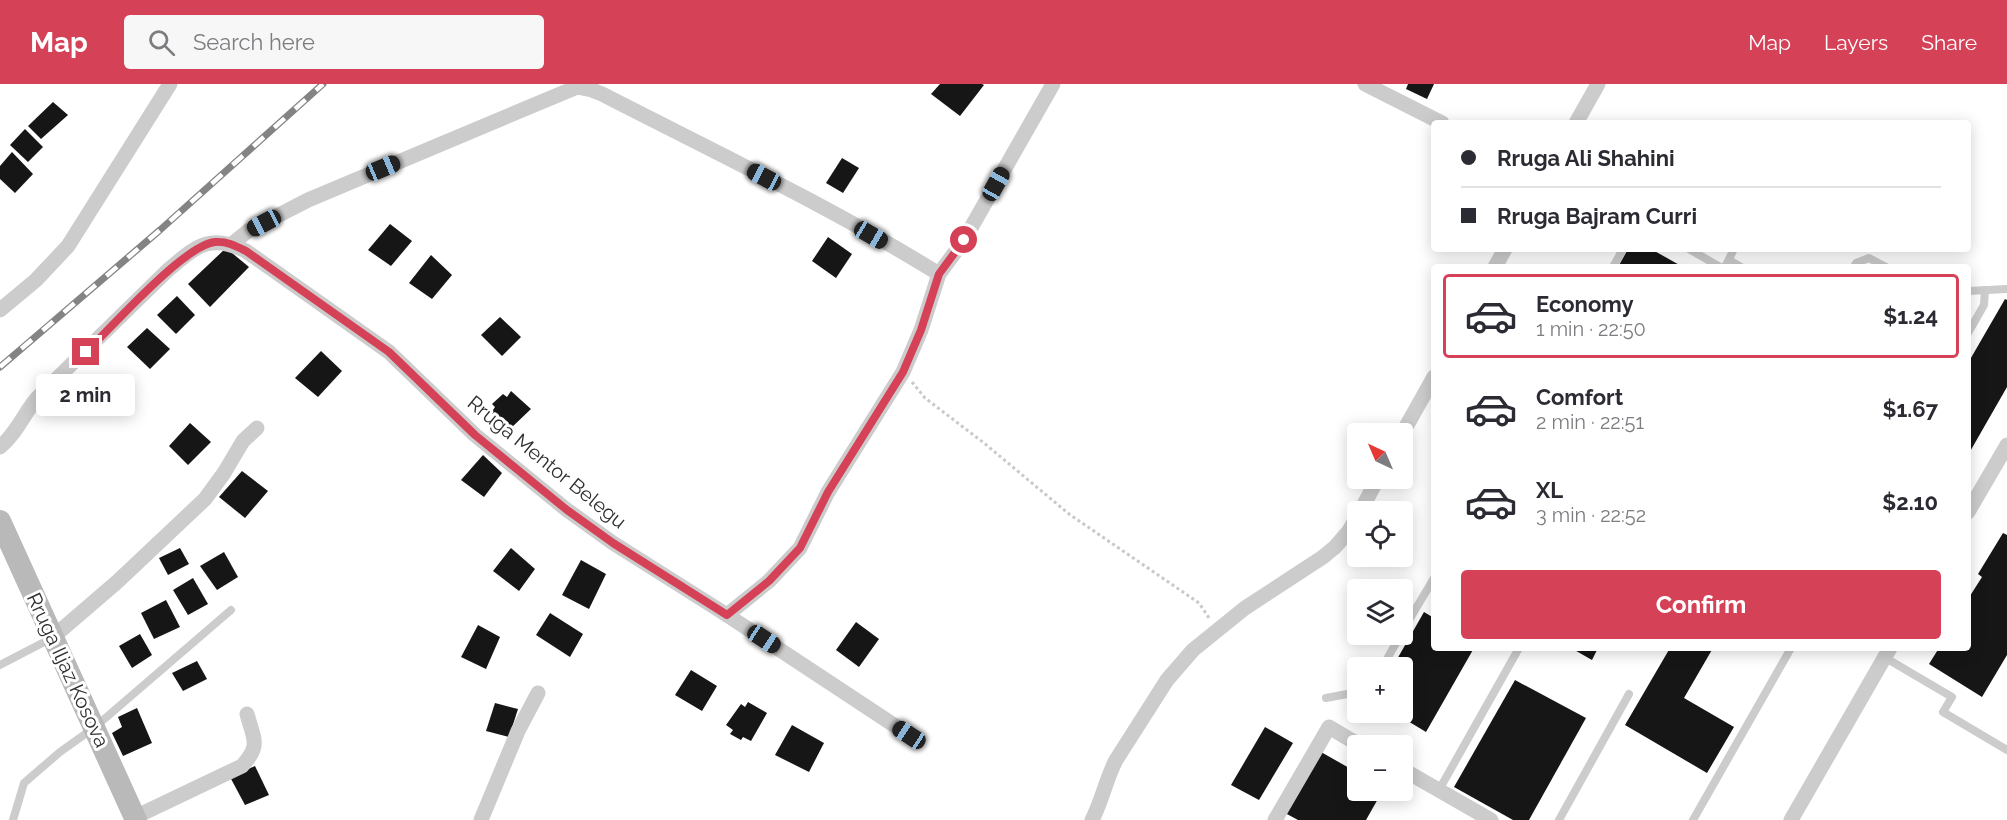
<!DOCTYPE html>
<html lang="en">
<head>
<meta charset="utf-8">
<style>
  :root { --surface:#fff; --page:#f7f7f7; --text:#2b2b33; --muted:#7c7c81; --line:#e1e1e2; --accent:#d54157 }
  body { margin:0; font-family:Raleway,sans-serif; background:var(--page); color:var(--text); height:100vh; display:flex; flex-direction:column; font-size:22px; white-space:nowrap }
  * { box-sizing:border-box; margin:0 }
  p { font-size:20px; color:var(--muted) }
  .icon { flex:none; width:33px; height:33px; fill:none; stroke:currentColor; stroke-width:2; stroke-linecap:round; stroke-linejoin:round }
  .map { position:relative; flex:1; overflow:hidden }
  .sheet { position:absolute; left:1431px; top:180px; width:540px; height:387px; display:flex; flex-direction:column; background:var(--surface); border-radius:6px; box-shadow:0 3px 15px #0003 }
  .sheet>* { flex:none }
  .banner { position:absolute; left:1431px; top:36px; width:540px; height:132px; border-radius:6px; box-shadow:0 3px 15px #0003; display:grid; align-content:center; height:132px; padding:0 30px; background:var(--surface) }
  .needle { width:39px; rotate:316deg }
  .fabs { position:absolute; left:1347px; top:339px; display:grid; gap:12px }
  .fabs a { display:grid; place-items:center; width:66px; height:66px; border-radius:6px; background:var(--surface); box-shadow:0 3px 15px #0003; font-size:30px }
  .end { position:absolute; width:27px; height:27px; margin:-14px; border:8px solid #d54157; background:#fff; box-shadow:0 0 0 3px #fff }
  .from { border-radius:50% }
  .bubble { position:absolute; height:42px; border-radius:6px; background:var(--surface); box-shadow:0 3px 15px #0003; font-size:20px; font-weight:700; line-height:42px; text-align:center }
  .car { position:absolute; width:18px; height:36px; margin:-18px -9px; border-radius:8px; box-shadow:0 0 4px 2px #0007; background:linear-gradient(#222 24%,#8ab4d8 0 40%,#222 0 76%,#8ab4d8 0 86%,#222 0) }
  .banner b { display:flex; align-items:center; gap:21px; height:57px; font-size:22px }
  .banner b+b { border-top:2px solid var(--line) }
  .banner i { width:15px; height:15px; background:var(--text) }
  ul { padding:10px 0 0; list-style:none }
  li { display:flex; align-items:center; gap:18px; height:84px; margin:0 12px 9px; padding:0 18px; border:3px solid transparent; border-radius:6px }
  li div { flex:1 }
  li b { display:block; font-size:22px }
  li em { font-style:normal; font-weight:700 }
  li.current { border-color:var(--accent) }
  li>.icon { width:54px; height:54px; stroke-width:1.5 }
  .button { display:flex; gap:12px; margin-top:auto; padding:12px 30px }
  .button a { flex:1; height:69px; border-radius:6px; background:var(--accent); color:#fff; font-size:24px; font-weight:700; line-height:69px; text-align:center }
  header { display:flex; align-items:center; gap:36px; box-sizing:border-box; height:84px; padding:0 30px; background:var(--accent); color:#fff }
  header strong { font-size:28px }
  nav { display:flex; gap:33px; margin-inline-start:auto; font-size:21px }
  .search { width:420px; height:54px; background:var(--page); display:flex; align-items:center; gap:15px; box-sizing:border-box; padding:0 21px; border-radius:6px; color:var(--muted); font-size:22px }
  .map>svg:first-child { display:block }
  .building { fill:#161616 }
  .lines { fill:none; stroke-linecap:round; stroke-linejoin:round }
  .path { stroke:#c9c9c9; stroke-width:3; stroke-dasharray:3 3; stroke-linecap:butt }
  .lane { stroke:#ccc; stroke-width:8 }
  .street { stroke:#ccc; stroke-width:15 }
  .secondary { stroke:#b9b9b9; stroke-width:22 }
  .rail-casing { stroke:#848484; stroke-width:7 }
  .rail { stroke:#fff; stroke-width:4.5; stroke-dasharray:14; stroke-linecap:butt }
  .route { stroke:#d54157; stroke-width:8 }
  .labels { text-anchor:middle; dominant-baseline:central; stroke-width:6; stroke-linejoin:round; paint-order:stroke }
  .street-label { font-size:20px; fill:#2f2f2f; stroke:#fff }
</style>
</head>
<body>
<header>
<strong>Map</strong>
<div class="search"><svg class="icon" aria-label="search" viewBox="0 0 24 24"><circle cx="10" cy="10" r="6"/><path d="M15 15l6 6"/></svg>Search here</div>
<nav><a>Map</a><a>Layers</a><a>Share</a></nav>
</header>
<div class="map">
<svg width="2007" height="736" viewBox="0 0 2007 736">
  <rect width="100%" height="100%" fill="#fff"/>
  <g class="building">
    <polygon points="940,0 982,0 984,1 960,32 931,10"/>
    <polygon points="1408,0 1434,0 1427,15 1406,5"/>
    <polygon points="53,18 68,31 41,55 28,42"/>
    <polygon points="25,45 43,63 28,78 10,61"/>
    <polygon points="12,68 33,90 15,109 0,95 0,82"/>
    <polygon points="842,74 859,84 843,109 826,99"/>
    <polygon points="390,140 412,157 391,182 368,166"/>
    <polygon points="828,153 852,170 836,194 812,177"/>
    <polygon points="226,164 249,183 210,223 188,200"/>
    <polygon points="1628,165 1651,165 1683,183 1618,183"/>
    <polygon points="431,171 452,191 432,215 409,199"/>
    <polygon points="177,212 195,231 176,250 157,231"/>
    <polygon points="2005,215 2007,216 2007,303 1968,371 1968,279"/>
    <polygon points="500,233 521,253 502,272 481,251"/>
    <polygon points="147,244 170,265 150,285 127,263"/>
    <polygon points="321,267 342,287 318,313 295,294"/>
    <polygon points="511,307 531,325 510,345 491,329 495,323 492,320 503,310 507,313"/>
    <polygon points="190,339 211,358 188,381 169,362"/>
    <polygon points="483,371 502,389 484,413 461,396"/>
    <polygon points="242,387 268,407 245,434 219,413"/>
    <polygon points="2003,449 2007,451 2007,571 1982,613 1929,580 1939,564 1968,564 1968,515 1982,493 1978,490"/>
    <polygon points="180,464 189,480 168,491 159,474"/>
    <polygon points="511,464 535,485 519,507 493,487"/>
    <polygon points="224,468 238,493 217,506 200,482"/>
    <polygon points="581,476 606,490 589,525 562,511"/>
    <polygon points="193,494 208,520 188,531 173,506"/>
    <polygon points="166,516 180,543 154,555 141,529"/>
    <polygon points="1424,528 1434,534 1434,564 1474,564 1426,648 1393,628 1402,628 1402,584 1392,584"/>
    <polygon points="550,529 583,550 570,573 536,551"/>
    <polygon points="856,538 879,555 859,583 836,566"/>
    <polygon points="478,541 500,553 486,585 461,573"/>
    <polygon points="140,550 152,571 132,584 119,562"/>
    <polygon points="1571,564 1598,564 1592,576"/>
    <polygon points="1670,564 1713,564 1684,614 1734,643 1707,689 1625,641"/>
    <polygon points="197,577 207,595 183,607 172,589"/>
    <polygon points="691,586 717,602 702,627 675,611"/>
    <polygon points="1515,596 1586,634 1529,736 1513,736 1454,703"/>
    <polygon points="748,618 767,629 751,657 743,653 741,656 730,650 733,646 726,641 741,620 745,623"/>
    <polygon points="495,619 518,625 509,653 486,647"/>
    <polygon points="137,624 152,659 123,672 112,649 122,643 118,633"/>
    <polygon points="792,641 824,659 809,688 775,671"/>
    <polygon points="1265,643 1293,659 1259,716 1231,701"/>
    <polygon points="1321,668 1358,689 1358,706 1383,706 1366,736 1298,736 1285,729"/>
    <polygon points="255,682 269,711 245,721 230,693"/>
  </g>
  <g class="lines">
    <polyline class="path" points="912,298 925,314 984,359 1069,430 1199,519 1209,534"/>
    <g class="lane">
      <polyline points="1689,165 1720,183"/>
      <polyline points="1729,176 1741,183"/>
      <polyline points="1613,183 1623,165"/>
      <polyline points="1725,183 1734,165"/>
      <polyline points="1854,183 1856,179 1869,174 1886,183"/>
      <polyline points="1968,207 2007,205"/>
      <polyline points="1968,249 1984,221 1985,206"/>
      <polyline points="1402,548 1434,494"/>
      <polyline points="1884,573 1952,613 1943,628 2007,666"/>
      <polyline points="0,581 52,554"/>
      <polyline points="1382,584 1401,550"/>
      <polyline points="1326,614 1358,608"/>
      <polyline points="1439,706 1519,564"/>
      <polyline points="13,736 24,699 60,668 95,643 231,526"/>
      <polyline points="1559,736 1629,610"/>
      <polyline points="1693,736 1791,564"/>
    </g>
    <g class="street">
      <polyline points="1365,0 1442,39"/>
      <polyline points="1576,39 1598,0"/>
      <path d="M232,160L248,147L308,116L577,3L592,6L602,10C715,68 831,123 939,190"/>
      <polyline points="1495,183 1505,165"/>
      <polyline points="0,226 36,196 68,162 170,0"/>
      <polyline points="1402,350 1434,293"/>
      <path d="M0,363C17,349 24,329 38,313L168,186C197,162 209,149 246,167L389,268L475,351L567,426L613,459L727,531L909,651"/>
      <polyline points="1360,428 1378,394"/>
      <polyline points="1968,428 2007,361"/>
      <polyline points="727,531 769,497 800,464 828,408 903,288 921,246 939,190 964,156 1053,0"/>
      <polyline points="53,553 117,498 205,415 224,389 243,357 257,344"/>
      <polyline points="1402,685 1491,736"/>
      <path d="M135,733L242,682C261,661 254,656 247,630"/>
      <polyline points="481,736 518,647 538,609"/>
      <path d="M1092,736C1102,717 1106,695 1116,676L1167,596L1193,566L1245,524L1323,473L1335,463L1349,447L1358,431"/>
      <polyline points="1275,736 1329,643 1361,662"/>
      <polyline points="1791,736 1890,564"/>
    </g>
    <polyline class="secondary" points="0,437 136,736"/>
    <g class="rail-casing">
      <polyline id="rail" points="0,283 160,146 323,0"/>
    </g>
    <use href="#rail" class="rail"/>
  </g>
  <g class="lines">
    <path class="route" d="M86,268C111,244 184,161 215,158C227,157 236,162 246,167L389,268L475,351L567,426L613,459L727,531L769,497L800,464L828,408L903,288L921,246L939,190L964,156"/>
  </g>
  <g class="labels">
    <g class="street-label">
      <text transform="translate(547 378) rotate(39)">Rruga Mentor Belegu</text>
      <text transform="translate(68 586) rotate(65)">Rruga Iljaz Kosova</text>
    </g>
  </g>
</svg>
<div class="fabs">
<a><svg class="needle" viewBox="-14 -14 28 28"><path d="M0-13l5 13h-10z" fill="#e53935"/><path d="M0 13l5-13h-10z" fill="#7c7c81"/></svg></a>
<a><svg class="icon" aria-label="locate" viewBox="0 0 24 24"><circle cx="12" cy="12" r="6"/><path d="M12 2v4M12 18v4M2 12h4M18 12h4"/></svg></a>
<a><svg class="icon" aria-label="layers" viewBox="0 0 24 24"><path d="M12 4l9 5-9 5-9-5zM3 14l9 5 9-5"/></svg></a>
<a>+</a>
<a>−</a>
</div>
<i class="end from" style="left:964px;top:156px"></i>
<i class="end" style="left:86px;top:268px"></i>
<div class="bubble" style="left:36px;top:290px;width:99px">2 min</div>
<i class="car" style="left:383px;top:84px;rotate:67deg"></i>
<i class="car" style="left:764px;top:93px;rotate:298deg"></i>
<i class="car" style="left:996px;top:100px;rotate:29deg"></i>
<i class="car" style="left:264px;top:139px;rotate:242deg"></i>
<i class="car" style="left:871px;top:151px;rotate:120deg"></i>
<i class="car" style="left:764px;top:555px;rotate:123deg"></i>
<i class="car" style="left:909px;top:651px;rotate:303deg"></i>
<div class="banner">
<b><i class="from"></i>Rruga Ali Shahini</b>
<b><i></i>Rruga Bajram Curri</b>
</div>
<section class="sheet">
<ul>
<li class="current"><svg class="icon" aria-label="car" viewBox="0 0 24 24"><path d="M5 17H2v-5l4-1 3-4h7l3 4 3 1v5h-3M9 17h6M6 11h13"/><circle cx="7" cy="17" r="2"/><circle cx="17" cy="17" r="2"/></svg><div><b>Economy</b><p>1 min · 22:50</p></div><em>$1.24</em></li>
<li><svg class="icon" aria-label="car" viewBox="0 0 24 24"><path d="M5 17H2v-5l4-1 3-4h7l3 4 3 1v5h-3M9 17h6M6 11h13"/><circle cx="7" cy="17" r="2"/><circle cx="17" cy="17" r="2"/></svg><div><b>Comfort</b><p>2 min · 22:51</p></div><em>$1.67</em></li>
<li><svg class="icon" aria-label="car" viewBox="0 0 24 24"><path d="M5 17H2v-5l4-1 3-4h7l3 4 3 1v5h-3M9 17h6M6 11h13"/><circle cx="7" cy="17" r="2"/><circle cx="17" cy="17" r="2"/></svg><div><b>XL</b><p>3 min · 22:52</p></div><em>$2.10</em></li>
</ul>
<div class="button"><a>Confirm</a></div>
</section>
</div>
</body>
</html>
